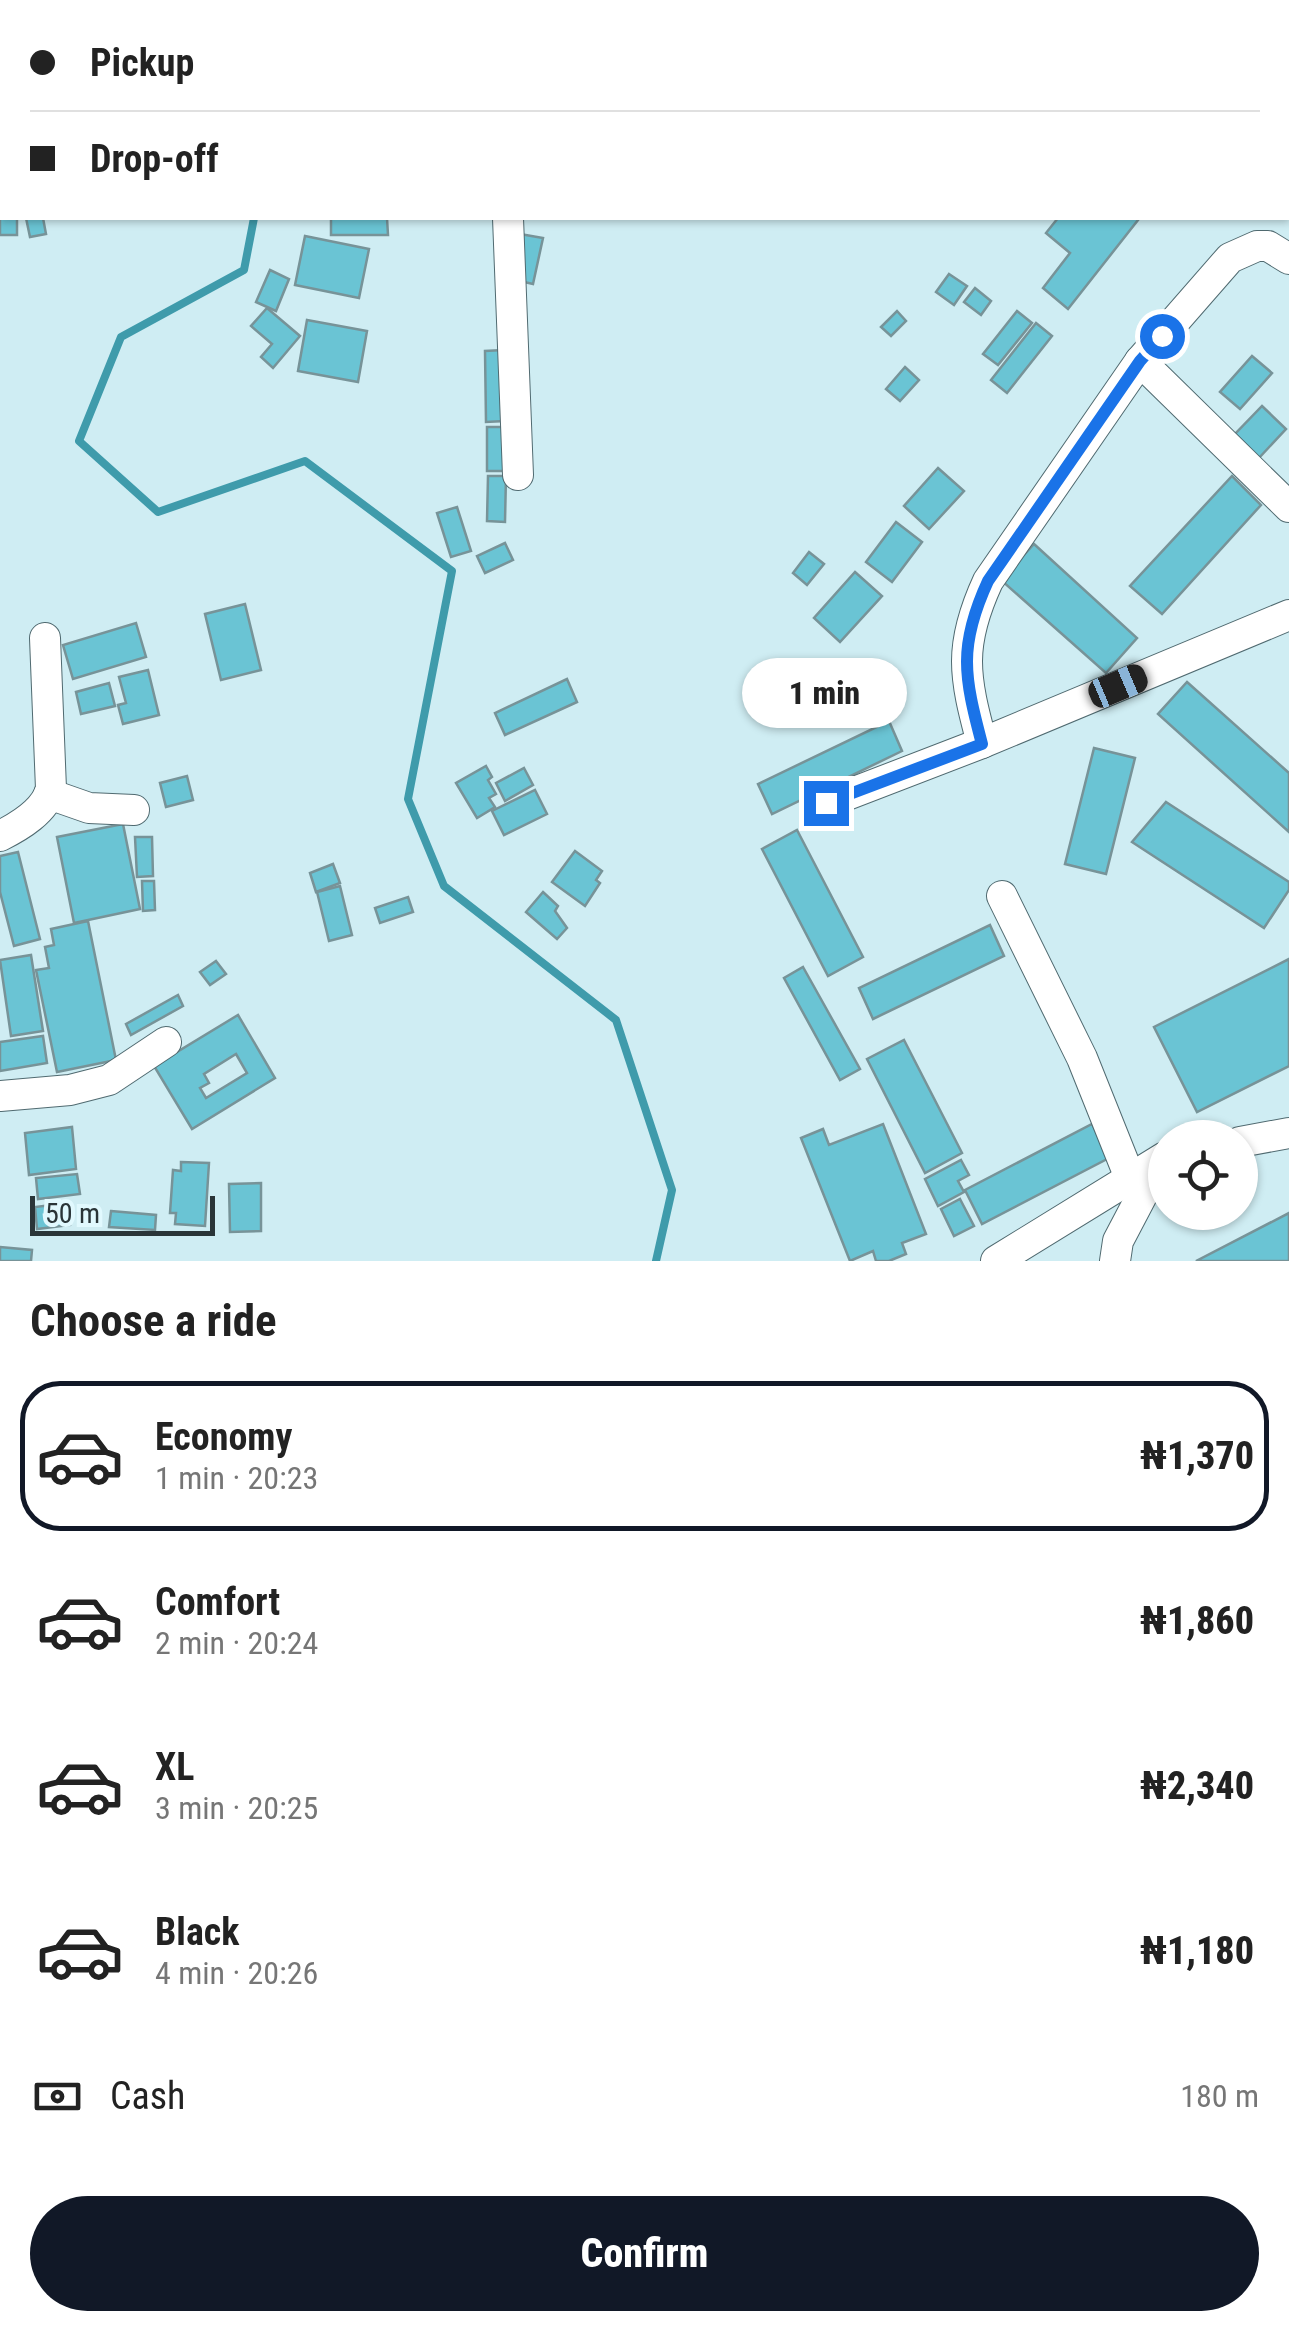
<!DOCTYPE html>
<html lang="en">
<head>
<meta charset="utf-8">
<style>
  :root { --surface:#fff; --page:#f2f2f2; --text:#222; --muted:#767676; --line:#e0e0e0; --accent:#111827 }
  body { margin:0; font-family:"Roboto Condensed",sans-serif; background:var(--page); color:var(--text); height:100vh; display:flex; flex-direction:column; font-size:38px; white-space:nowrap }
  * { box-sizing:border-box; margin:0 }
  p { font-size:32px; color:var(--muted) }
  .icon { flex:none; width:55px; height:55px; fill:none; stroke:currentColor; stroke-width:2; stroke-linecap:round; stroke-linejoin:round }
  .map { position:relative; height:1261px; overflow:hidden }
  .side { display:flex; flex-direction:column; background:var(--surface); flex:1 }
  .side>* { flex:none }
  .hud { position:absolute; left:0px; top:0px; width:1290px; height:220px; box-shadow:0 2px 8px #0004; display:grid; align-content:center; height:220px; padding:0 30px; background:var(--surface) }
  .buttons { position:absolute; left:1148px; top:1120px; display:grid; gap:20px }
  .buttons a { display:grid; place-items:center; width:110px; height:110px; border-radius:50%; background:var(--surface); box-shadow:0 2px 8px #0004; font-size:50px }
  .scale { position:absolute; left:30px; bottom:25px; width:185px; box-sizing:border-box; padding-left:10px; border:5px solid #2a3538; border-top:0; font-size:28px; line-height:35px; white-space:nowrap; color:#2a3538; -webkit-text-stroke:8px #e1f9fe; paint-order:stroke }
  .end { position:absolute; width:45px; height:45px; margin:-22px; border:12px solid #1a73e8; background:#fff; box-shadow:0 0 0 5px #fff }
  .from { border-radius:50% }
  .bubble { position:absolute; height:70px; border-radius:35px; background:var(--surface); box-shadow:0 2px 8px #0004; font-size:32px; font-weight:800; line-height:70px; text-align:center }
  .car { position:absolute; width:30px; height:60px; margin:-30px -15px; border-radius:12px; box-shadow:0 0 8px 2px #0007; background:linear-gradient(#222 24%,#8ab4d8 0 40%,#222 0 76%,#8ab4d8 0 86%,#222 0) }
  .hud b { display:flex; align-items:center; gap:35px; height:95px; font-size:38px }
  .hud b+b { border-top:2px solid var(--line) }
  .hud i { width:25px; height:25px; background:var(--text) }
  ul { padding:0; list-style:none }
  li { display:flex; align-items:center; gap:30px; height:150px; margin:0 20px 15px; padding:0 10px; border:5px solid transparent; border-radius:40px }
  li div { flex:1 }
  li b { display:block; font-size:38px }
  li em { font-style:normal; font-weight:800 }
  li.selected { border-color:var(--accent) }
  li>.icon { width:90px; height:90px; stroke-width:1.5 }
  h2 { padding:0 30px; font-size:45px; line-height:120px }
  .pay { display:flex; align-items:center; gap:25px; height:110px; padding:0 30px; font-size:38px }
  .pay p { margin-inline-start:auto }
  .button { display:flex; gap:20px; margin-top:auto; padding:20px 30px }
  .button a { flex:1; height:115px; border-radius:60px; background:var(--accent); color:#fff; font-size:40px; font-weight:800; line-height:115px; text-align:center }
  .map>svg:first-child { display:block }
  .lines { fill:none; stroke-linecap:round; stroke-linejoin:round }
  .stream { stroke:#3f9bab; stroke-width:8 }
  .building { fill:#6ac4d4; stroke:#779398; stroke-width:2.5; fill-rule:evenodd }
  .minor-casing { stroke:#506a70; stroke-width:32 }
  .minor { stroke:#fff; stroke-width:30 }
  .route { stroke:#1a73e8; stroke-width:12 }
</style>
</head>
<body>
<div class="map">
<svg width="1289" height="1261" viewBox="0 0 1289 1261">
  <rect width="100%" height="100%" fill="#cfedf3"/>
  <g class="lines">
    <g class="stream">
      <polyline points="0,110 2,108"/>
      <polyline points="254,218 244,270 121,337 79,441 158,512 305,461 452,571 408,799 444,886 616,1020 672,1190 656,1261"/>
    </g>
  </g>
  <g class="building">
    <polygon points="0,196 2,218 17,218 17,235 0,235"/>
    <polygon points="26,218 43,218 46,234 30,237"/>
    <polygon points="331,218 387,218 388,235 331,235"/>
    <polygon points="1058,218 1135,218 1138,220 1068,309 1043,288 1070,253 1046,233"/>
    <polygon points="520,234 543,238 533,284 511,279"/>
    <polygon points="305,236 369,249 359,298 295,285"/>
    <polygon points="270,270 289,279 276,311 256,302"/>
    <polygon points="949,274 967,286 954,305 936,292"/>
    <polygon points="975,288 991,301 981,315 964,302"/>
    <polygon points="267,308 300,336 273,368 261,357 272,344 251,326"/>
    <polygon points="897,311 906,321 891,336 881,327"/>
    <polygon points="1017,311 1032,323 998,365 983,354"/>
    <polygon points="307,320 367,331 358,382 298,371"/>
    <polygon points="1036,323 1052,336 1007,393 991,380"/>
    <polygon points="503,350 505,421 486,422 485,351"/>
    <polygon points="1252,356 1272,373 1240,409 1220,392"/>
    <polygon points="905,367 919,380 900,401 886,389"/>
    <polygon points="1262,406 1286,429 1258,459 1234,435"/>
    <rect x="487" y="427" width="19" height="44"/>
    <polygon points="938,468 964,491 929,529 904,506"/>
    <polygon points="488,476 506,476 505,522 487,521"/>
    <polygon points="1232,476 1261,505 1162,614 1130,586"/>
    <polygon points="457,507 471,551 451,557 437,513"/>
    <polygon points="896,522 922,542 892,582 866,562"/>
    <polygon points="505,543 513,560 485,573 477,556"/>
    <polygon points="1034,544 1137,638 1106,673 1001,580"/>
    <polygon points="809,552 824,564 807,585 793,573"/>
    <polygon points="855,572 882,596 840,642 814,618"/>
    <polygon points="245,604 261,670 221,680 205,614"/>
    <polygon points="136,623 146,657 73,679 63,645"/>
    <polygon points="148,670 159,715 123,724 118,705 126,703 119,677"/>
    <polygon points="567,679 577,702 505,735 495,713"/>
    <polygon points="1187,682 1289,773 1289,832 1158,714"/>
    <polygon points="109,683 115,706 81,714 76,692"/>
    <polygon points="889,721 902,751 772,814 758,784"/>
    <polygon points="1094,748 1135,758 1106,874 1065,864"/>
    <polygon points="486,766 492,777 488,780 496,794 489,798 495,807 477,818 456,783"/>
    <polygon points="524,768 533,785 505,801 496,783"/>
    <polygon points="187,776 193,800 166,807 160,783"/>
    <polygon points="535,790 547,814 504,835 492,811"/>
    <polygon points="1166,802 1289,882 1289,890 1264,928 1132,842"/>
    <polygon points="123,824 140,909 74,923 57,837"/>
    <polygon points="797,830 863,957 828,976 762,849"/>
    <polygon points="135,837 152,837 153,876 137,877"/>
    <polygon points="575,851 602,871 596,880 600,883 585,906 552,882"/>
    <polygon points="18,852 40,939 14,946 0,892 0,856"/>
    <polygon points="333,864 340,883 316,892 310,873"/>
    <polygon points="142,881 154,881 155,910 143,911"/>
    <polygon points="340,886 352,935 329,941 317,892"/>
    <polygon points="543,892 558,906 555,911 567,928 557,939 526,912"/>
    <polygon points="408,897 413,912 380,923 375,908"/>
    <polygon points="88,921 116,1060 57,1072 36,970 49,968 45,947 54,945 51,929"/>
    <polygon points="990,925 1004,956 873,1019 859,988"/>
    <polygon points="31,955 43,1031 11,1036 0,960"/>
    <polygon points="1289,959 1289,1066 1197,1112 1154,1027"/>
    <polygon points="216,961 226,974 210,985 200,972"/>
    <polygon points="803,967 860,1069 840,1080 784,978"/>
    <polygon points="178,995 183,1006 131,1035 126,1024"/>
    <path d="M238,1015L275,1078L192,1129L154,1066ZM236,1054L247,1073L206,1098L200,1088L209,1083L204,1074Z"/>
    <polygon points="43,1036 47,1063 0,1071 0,1042"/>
    <polygon points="904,1040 962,1153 925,1173 867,1059"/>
    <polygon points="883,1124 926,1234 902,1243 906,1254 889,1261 876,1261 873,1251 850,1261 801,1138 823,1129 829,1145"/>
    <polygon points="1092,1124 1109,1158 982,1224 965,1190"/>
    <polygon points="72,1127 76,1169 29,1175 25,1133"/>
    <polygon points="961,1160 969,1175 958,1181 964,1192 938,1206 925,1179"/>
    <polygon points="181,1162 209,1163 205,1226 175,1224 176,1213 170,1213 173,1170 181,1171"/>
    <polygon points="77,1174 80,1194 38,1199 36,1178"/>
    <polygon points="261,1183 261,1231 230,1232 229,1184"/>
    <polygon points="960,1199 974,1226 954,1236 941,1209"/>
    <polygon points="68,1203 70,1225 37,1229 35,1207"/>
    <polygon points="111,1211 156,1215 155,1230 109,1227"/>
    <polygon points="1289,1213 1289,1261 1196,1261"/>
    <polygon points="0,1247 32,1250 31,1261 0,1261"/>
  </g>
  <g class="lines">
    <g class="minor-casing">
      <g id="minor">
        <polyline points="487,0 487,2"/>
        <polyline points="508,218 518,475"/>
        <polyline points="1140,361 1289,507"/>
        <path d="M982,743C964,676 958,646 988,581L1140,361L1230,258L1257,246H1268L1289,259"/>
        <polyline points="49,794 89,808 134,810"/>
        <polyline points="826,803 982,743 1289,615"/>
        <path d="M0,836C20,826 45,811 51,789L45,638"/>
        <polyline points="1002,896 1082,1058 1130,1178"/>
        <polyline points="0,1096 70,1090 109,1080 166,1042"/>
        <polyline points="1240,1142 1289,1133"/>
        <polyline points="996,1261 1165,1157"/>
        <polyline points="1115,1261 1118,1241 1160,1161"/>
      </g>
    </g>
    <use href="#minor" class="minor"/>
  </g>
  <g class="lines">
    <path class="route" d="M826,803L982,744C964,676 958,646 988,581L1140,361L1162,336"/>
  </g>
</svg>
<div class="buttons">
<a><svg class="icon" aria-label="locate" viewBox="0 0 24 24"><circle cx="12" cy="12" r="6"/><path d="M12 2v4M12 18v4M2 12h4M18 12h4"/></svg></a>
</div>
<div class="scale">50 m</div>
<i class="end from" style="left:1162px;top:336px"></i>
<i class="end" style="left:826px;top:803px"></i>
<div class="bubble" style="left:742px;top:658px;width:165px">1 min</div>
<i class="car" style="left:1118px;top:686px;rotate:67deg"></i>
<div class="hud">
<b><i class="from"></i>Pickup</b>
<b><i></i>Drop-off</b>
</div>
</div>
<section class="side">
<h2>Choose a ride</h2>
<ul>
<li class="selected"><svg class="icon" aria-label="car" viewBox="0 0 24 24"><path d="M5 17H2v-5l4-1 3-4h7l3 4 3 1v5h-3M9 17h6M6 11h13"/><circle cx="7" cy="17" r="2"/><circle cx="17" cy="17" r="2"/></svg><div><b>Economy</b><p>1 min · 20:23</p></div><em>₦1,370</em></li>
<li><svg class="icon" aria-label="car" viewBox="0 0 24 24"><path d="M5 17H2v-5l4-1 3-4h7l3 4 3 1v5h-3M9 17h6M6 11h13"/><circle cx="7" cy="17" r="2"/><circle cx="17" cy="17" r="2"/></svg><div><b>Comfort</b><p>2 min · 20:24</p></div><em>₦1,860</em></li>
<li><svg class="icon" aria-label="car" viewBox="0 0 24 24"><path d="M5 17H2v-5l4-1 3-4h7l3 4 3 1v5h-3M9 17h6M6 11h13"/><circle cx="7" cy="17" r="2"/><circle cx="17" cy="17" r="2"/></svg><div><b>XL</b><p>3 min · 20:25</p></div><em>₦2,340</em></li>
<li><svg class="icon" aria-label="car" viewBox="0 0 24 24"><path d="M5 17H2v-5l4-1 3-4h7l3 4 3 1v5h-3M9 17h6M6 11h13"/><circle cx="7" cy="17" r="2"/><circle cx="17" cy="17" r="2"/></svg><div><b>Black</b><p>4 min · 20:26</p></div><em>₦1,180</em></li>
</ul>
<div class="pay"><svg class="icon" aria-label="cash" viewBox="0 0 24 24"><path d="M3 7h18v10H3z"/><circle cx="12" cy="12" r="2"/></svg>Cash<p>180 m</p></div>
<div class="button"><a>Confirm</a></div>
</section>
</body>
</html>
